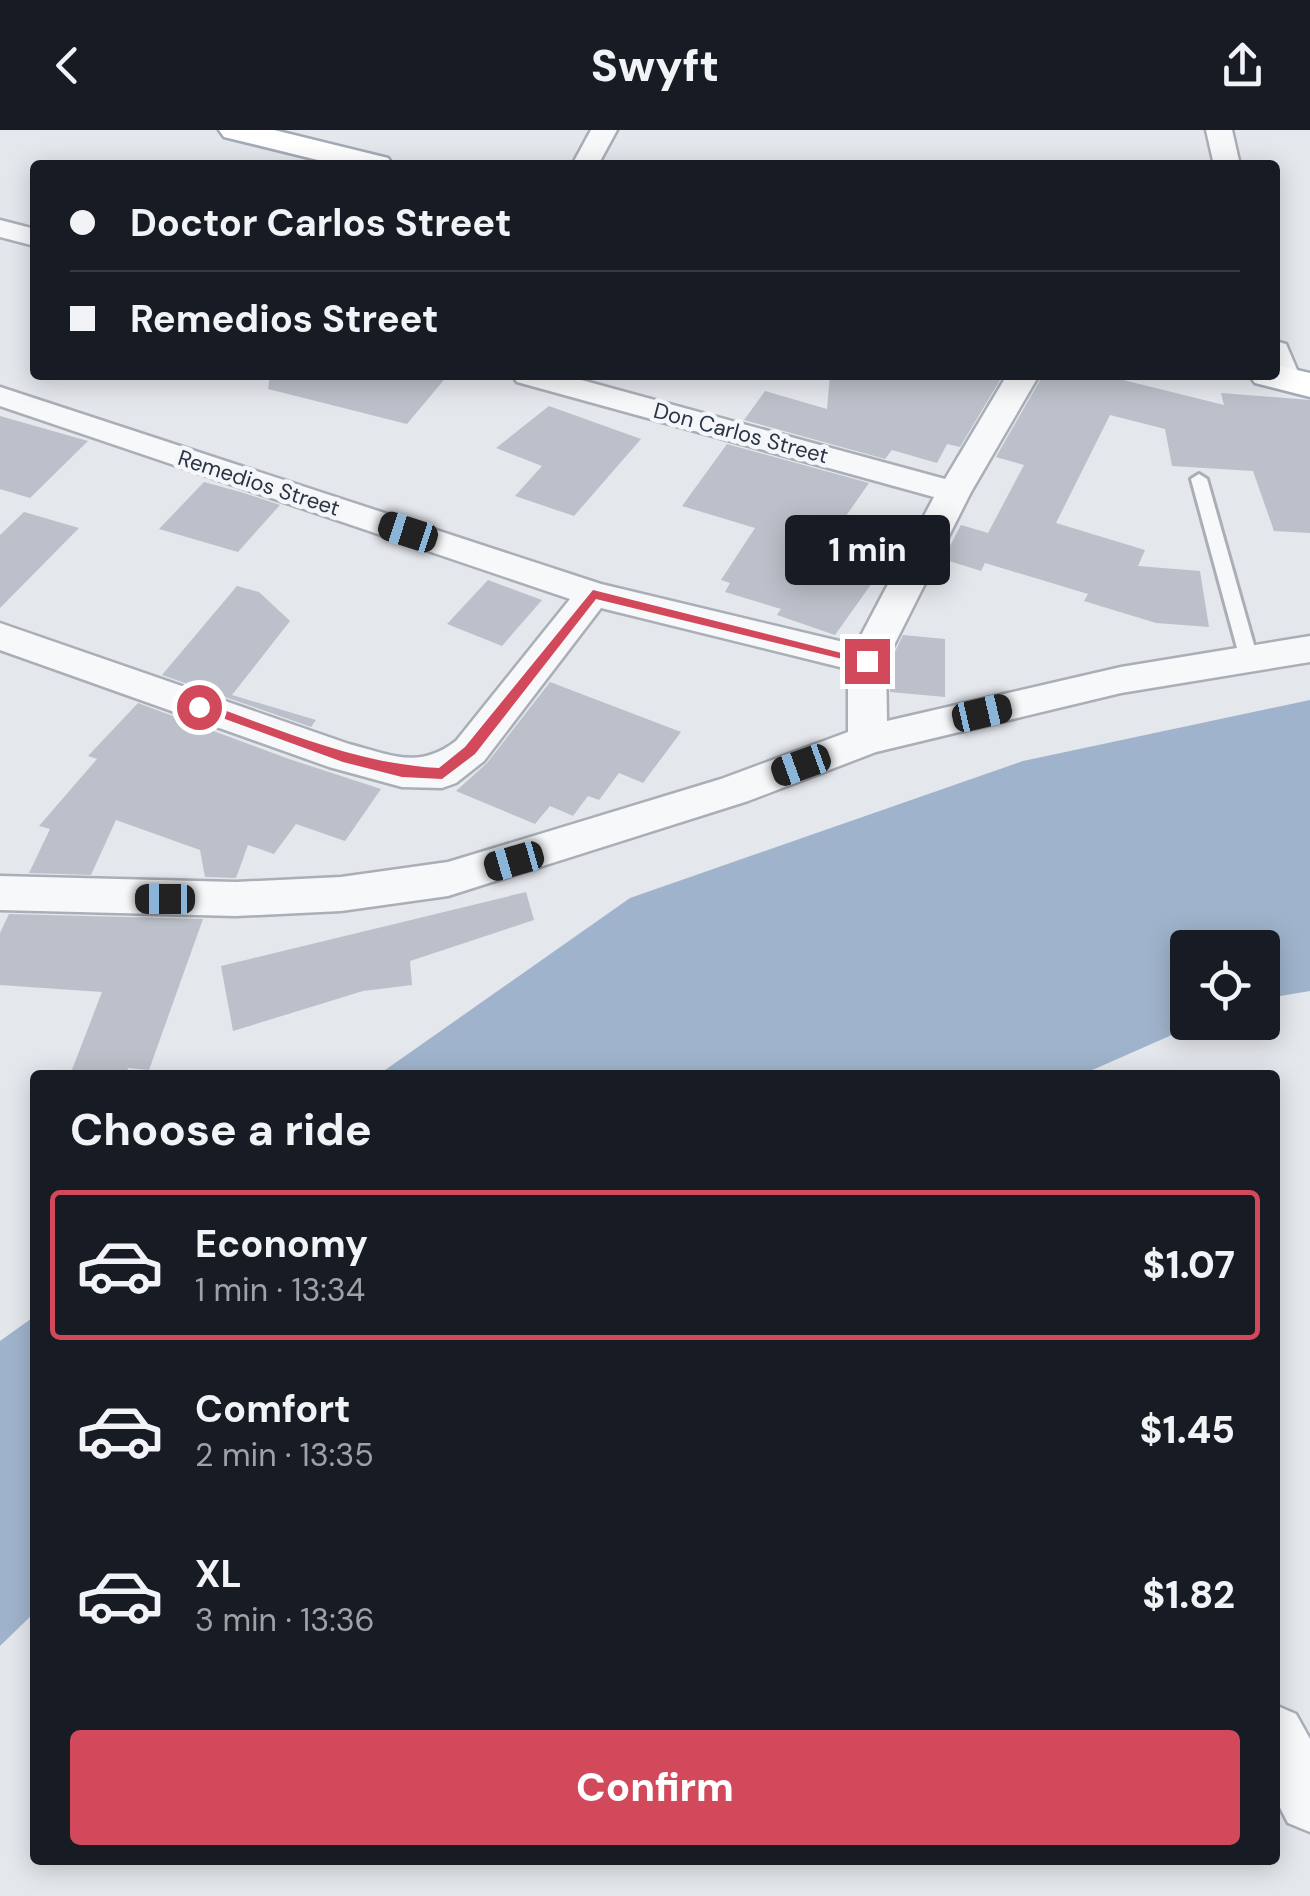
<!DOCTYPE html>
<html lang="en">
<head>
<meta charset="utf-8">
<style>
  :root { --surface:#171b24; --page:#242831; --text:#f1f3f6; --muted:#9ea1a6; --line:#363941; --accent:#d1495b }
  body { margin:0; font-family:"DM Sans",sans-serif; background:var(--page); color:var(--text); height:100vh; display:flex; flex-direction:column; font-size:38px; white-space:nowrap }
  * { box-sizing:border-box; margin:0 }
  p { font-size:32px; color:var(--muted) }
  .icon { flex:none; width:55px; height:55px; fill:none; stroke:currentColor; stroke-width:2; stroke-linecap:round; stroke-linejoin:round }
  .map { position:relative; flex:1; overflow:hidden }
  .side { position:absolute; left:30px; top:940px; width:1250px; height:795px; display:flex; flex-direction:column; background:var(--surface); border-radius:10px; box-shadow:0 5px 25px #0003 }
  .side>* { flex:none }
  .hud { position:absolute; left:30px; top:30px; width:1250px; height:220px; border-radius:10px; box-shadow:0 5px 25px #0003; display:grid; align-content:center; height:220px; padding:0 40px; background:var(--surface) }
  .buttons { position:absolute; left:1170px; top:800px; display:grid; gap:20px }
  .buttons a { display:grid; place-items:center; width:110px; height:110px; border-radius:10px; background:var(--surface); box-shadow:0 5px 25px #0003; font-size:50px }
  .end { position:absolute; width:45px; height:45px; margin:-22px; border:12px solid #d1495b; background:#fff; box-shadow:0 0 0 5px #fff }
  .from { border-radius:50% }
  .bubble { position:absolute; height:70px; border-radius:10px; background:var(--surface); box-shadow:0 5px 25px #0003; font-size:32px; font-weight:800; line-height:70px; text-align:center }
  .car { position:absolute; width:30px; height:60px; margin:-30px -15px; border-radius:12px; box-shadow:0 0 8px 2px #0007; background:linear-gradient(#222 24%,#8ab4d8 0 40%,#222 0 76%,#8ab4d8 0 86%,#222 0) }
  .hud b { display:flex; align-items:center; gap:35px; height:95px; font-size:38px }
  .hud b+b { border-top:2px solid var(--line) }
  .hud i { width:25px; height:25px; background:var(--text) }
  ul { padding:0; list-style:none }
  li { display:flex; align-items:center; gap:30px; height:150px; margin:0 20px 15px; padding:0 20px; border:5px solid transparent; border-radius:10px }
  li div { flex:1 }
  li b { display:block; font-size:38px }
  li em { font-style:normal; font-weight:800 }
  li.selected { border-color:var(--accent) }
  li>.icon { width:90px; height:90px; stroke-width:1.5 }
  h2 { padding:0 40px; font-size:45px; line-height:120px }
  .action { display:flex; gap:20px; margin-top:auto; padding:20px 40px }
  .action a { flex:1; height:115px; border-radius:10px; background:var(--accent); color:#fff; font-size:40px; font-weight:800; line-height:115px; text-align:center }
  header { display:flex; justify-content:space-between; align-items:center; height:130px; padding:0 40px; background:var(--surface); font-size:45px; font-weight:800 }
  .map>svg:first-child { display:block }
  .water { fill:#9fb4cc }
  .building { fill:#bbc0ca }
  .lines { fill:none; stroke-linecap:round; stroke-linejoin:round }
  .service-casing { stroke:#a9aeb7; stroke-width:6 }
  .minor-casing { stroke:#a9aeb7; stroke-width:5 }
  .primary-casing { stroke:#a3abb8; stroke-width:5 }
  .service { fill:#f7f8fa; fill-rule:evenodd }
  .minor { fill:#f7f8fa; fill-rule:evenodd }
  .primary { fill:#fff; fill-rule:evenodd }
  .route { fill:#d1495b }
  .labels { text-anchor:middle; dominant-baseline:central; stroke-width:9; stroke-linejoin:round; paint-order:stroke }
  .far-street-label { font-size:22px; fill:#2b3445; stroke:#f4f6f9 }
</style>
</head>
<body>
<header><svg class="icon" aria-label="back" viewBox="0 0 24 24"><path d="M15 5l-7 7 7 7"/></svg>Swyft<svg class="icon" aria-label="share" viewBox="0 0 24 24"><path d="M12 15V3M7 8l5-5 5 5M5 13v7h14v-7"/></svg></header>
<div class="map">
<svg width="1310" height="1766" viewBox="0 0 1310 1766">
  <rect width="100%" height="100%" fill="#e4e7ec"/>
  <g class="water">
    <polygon points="1310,570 1310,861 1263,869 1262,818 1188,818 1188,892 1199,893 1081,945 378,945 630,768 1023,631"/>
    <polygon points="35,1186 35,1482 0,1516 0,1211"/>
  </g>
  <g class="building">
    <polygon points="270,245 448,245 407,294 268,259"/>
    <polygon points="830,245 1003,245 960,317 947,314 937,333 892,320 885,329 744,290 765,261 827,279"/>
    <polygon points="1043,245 1103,245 1224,275 1221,263 1310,270 1310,403 1274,401 1253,341 1172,336 1165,299 1110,285 1056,393 1145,420 1138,436 1200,441 1209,497 1156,493 1084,471 1088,464 985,433 981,441 943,429 961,395 988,403 1024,335 996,327"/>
    <polygon points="549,276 641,309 574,386 515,366 542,336 496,318"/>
    <polygon points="0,286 88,311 30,368 0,359"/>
    <polygon points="727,314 869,353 827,413 887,432 835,505 777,485 781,479 725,462 730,453 721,450 755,398 682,376"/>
    <polygon points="204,352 244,363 280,375 238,422 159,399"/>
    <polygon points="24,382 79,398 0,478 0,405"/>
    <polygon points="488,450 542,470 502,516 447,494"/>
    <polygon points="237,456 259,462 290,491 232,565 316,590 311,597 162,545"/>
    <polygon points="903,505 945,509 945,567 890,562 890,532"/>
    <polygon points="550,552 681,602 643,653 619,643 599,670 588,666 573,686 550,676 535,694 456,661 487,633"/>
    <polygon points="138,573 289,629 381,659 345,711 296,694 274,724 248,715 236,748 205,747 200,720 116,690 91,745 29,743 50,699 39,696 97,629 88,626"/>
    <polygon points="526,762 534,790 410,831 412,855 363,861 233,901 221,836"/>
    <polygon points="9,784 203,789 149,940 128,938 126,945 70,945 102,862 0,855 0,803"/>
  </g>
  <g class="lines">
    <g class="service-casing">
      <polygon id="service" points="1199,344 1207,349 1258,529 1249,535 1240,529 1191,349"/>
    </g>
    <g class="minor-casing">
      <g id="minor">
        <polygon points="591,0 617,0 598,35 572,35"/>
        <polygon points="1206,0 1232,0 1240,35 1214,35"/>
        <polygon points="0,90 35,99 35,116 0,107"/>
        <polygon points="1275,211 1286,214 1301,249 1296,256 1274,256 1268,245 1275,245"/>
        <path d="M512,245H563L945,349L1007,245H1039L971,362L886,531L887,591L1121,537L1310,506V532L1121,563L876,622L748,671L448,766L341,781L236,786L0,780V746L236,752L341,747L448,732L721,649L848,602V539L601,478L484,631L456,653L442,658L402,657L329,637L0,520V493L349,614C392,625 418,640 456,611L570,469L0,276V257L601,454L856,515L934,367L517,252Z"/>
        <polygon points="1275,1575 1296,1584 1310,1609 1310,1702 1288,1693 1275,1668"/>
      </g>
    </g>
    <g class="primary-casing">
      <g id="primary">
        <polygon points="219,0 274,0 388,28 393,35 338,35 224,7"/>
        <polygon points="1275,235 1310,243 1310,267 1255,253 1249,245 1275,245"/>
      </g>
    </g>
    <use href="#service" class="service"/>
    <use href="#minor" class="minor"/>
    <use href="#primary" class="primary"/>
  </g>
  <path class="route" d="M593,460L873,531L867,535L596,469L475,624L442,649L402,647L343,632L192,577L204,573C281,600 357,634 439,638L465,617Z"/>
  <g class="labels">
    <g class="far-street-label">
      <text transform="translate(741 303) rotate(15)">Don Carlos Street</text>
      <text transform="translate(259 353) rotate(18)">Remedios Street</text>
    </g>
  </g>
</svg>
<div class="buttons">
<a><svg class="icon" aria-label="locate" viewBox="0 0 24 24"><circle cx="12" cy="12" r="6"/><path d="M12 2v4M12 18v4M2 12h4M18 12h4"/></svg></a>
</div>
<i class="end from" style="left:199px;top:577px"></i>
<i class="end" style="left:867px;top:531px"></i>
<div class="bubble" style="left:785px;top:385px;width:165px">1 min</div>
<i class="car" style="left:408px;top:402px;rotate:288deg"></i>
<i class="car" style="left:982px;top:583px;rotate:77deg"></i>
<i class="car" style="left:801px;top:635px;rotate:250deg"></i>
<i class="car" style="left:514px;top:731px;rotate:254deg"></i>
<i class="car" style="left:165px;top:769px;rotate:270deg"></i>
<div class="hud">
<b><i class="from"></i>Doctor Carlos Street</b>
<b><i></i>Remedios Street</b>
</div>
<section class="side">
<h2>Choose a ride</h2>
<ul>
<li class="selected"><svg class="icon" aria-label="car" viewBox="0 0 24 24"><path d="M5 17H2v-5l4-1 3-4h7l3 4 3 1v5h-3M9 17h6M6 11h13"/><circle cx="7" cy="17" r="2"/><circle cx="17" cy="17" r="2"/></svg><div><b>Economy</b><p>1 min · 13:34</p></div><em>$1.07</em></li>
<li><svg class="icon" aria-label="car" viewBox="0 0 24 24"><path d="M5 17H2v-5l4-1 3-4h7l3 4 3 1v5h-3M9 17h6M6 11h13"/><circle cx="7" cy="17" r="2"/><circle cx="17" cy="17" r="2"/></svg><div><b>Comfort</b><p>2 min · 13:35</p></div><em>$1.45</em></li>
<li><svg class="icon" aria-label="car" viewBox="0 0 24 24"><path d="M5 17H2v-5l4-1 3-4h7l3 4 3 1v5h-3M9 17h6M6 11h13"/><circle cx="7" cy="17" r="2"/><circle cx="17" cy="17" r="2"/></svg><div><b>XL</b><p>3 min · 13:36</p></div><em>$1.82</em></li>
</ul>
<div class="action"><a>Confirm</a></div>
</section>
</div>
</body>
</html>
